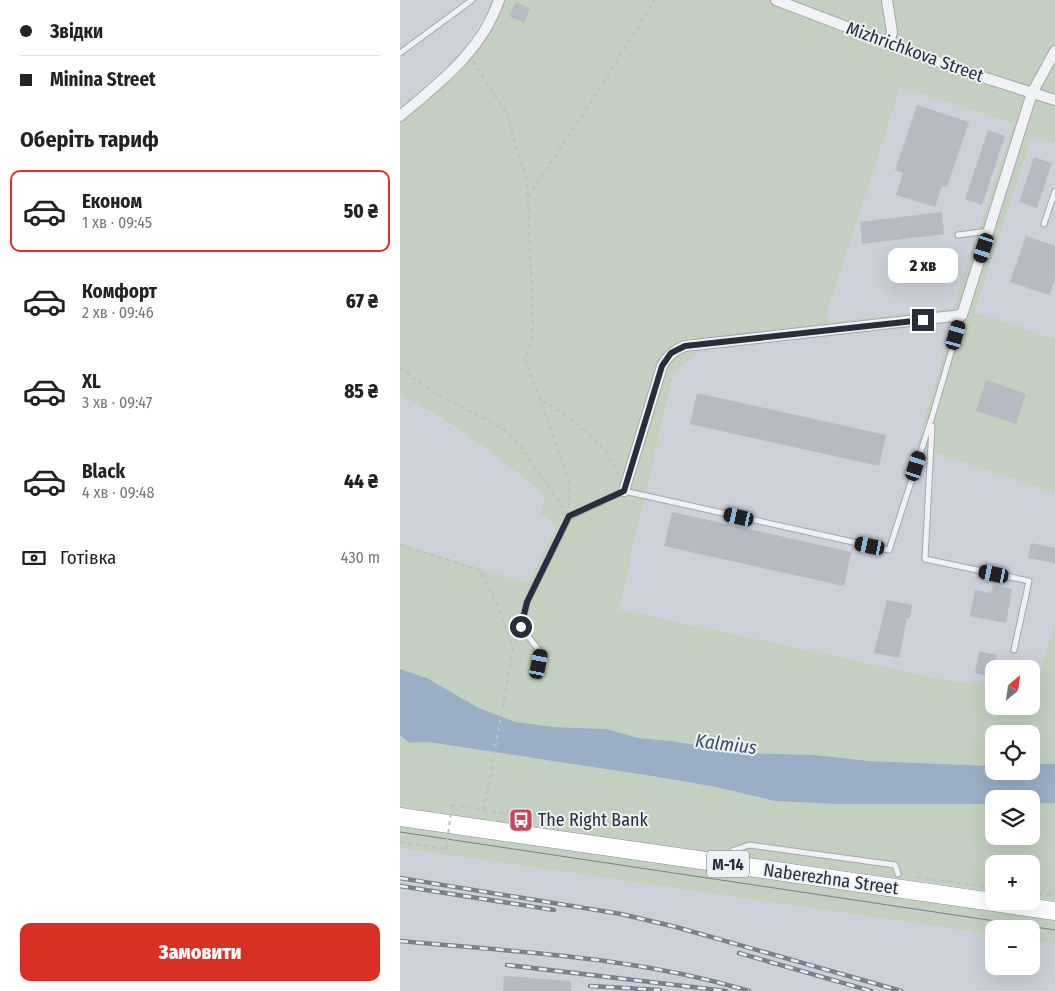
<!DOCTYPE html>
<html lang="uk">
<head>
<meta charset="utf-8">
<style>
  :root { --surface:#fff; --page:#f6f6f6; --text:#222; --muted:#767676; --line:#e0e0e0; --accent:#d93025 }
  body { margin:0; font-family:"Fira Sans Condensed",sans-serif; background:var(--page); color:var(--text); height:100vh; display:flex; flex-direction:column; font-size:19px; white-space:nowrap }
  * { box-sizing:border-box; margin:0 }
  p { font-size:16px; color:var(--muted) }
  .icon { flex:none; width:28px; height:28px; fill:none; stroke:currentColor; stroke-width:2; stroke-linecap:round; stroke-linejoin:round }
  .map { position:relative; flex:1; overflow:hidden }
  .drawer { display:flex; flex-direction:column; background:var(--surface); width:400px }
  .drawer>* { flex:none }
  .hud { display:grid; align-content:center; height:110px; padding:0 20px; background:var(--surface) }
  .needle { width:32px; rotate:29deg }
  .tools { position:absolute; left:585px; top:660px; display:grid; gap:10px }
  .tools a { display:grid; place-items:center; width:55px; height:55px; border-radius:10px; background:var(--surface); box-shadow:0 5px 20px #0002; font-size:25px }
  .end { position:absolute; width:22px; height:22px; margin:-11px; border:6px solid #282f3c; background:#fff; box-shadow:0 0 0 2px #fff }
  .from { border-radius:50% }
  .bubble { position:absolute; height:35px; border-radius:10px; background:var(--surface); box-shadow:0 5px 20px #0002; font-size:16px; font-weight:800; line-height:35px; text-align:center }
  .car { position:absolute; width:15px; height:30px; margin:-15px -8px; border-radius:6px; box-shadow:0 0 4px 1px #0007; background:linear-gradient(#222 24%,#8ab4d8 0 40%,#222 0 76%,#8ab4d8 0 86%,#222 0) }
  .hud b { display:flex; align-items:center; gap:18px; height:48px; font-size:19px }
  .hud b+b { border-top:1px solid var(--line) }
  .hud i { width:12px; height:12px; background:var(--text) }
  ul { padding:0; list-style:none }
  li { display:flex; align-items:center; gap:15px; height:82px; margin:0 10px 8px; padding:0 10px; border:2px solid transparent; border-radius:10px }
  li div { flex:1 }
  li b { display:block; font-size:19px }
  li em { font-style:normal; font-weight:800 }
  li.on { border-color:var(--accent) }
  li>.icon { width:45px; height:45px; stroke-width:1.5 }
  h2 { padding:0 20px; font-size:22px; line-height:60px }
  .pay { display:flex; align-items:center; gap:12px; height:55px; padding:0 20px; font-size:19px }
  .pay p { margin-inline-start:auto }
  .button { display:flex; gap:10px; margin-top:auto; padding:10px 20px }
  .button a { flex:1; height:58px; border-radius:10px; background:var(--accent); color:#fff; font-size:20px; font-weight:800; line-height:58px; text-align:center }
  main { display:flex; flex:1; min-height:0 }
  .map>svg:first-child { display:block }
  .built { fill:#ccd0d8 }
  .green { fill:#c3d0bf; fill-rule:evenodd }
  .water { fill:#9aafc5 }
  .building { fill:#b5bac3 }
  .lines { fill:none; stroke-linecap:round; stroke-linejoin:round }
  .lane-casing { stroke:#a4a8b0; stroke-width:7 }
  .street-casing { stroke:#a4a8b0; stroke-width:12 }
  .highway-casing { stroke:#868f9c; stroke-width:19 }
  .path { stroke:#bcbfc5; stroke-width:2; stroke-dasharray:4 4; stroke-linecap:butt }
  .lane { stroke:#f0f2f5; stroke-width:5 }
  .street { stroke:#f0f2f5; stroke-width:10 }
  .highway { stroke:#fff; stroke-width:18 }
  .tram { stroke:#78818f; stroke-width:1 }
  .rail-casing { stroke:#78818f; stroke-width:4.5 }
  .rail { stroke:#edf0f4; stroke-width:2.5; stroke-dasharray:8; stroke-linecap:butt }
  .path-bridge { stroke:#bcbfc5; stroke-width:2; stroke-dasharray:4 4; stroke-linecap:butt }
  .route { stroke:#282f3c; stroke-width:6 }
  .labels { text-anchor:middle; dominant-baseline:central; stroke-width:4; stroke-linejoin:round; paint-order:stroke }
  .shield { fill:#edf0f4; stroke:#636973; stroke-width:1 }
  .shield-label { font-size:16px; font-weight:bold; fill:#282f3c }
  .street-label { font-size:18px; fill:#282f3c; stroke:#edf0f4 }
  .poi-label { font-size:18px; fill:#282f3c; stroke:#edf0f4; text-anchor:start }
  .water-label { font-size:19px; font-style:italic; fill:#344e6e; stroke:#edf0f4 }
</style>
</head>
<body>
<main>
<section class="drawer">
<div class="hud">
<b><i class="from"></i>Звідки</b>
<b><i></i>Minina Street</b>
</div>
<h2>Оберіть тариф</h2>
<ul>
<li class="on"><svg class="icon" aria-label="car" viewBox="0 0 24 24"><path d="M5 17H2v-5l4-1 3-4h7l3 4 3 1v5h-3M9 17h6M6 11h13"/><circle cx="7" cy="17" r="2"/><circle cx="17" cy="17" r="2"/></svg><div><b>Економ</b><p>1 хв · 09:45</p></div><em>50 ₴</em></li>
<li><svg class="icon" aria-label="car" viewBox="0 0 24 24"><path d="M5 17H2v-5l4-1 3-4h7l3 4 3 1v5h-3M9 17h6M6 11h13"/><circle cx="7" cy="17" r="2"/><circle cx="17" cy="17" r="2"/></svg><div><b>Комфорт</b><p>2 хв · 09:46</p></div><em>67 ₴</em></li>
<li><svg class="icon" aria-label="car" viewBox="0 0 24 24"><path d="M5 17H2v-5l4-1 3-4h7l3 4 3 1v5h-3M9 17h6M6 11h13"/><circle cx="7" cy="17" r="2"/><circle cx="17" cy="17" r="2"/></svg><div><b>XL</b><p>3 хв · 09:47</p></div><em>85 ₴</em></li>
<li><svg class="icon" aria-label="car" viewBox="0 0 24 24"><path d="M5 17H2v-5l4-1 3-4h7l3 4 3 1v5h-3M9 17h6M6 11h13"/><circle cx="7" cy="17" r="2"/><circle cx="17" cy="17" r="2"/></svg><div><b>Black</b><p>4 хв · 09:48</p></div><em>44 ₴</em></li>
</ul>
<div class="pay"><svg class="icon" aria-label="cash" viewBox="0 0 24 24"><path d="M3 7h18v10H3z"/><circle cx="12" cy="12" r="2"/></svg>Готівка<p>430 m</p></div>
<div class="button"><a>Замовити</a></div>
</section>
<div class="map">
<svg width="655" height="991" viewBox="0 0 655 991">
  <rect width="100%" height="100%" fill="#dee1e6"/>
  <g class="built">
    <polygon points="0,0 92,0 88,11 62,52 0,109"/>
    <polygon points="501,87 613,124 553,308 427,322 427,313"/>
    <polygon points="632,136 655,144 655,339 575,313"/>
    <polygon points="552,322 516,447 655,493 655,621 636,687 631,687 631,669 594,669 594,684 551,681 219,609 274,372 303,350"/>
    <polygon points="0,395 21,406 92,451 146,496 157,525 128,583 0,543"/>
    <polygon points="0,848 594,935 594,966 631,966 631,941 655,944 655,991 0,991"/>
  </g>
  <g class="green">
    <path d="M92,0H655V144L632,136L575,312L655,339V493L516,447L552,323L303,350L274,372L219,609L551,681L594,684V706H631V687H636L655,621V764H631V734H594V766L470,761L415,755L344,753L272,741L239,738L207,729L155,727L116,722L79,708L27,678L0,669V543L128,583L157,525L140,514L146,496C100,458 54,422 0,395V109C36,78 76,47 92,0ZM501,87L613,124L553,308L428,322L427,313Z"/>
    <polygon points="0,735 9,743 27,742 258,777 316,787 374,801 434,804 594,804 594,836 631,836 631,804 655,803 655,901 631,897 631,864 594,864 594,892 0,809"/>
    <polygon points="0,825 655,919 655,944 631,941 631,929 594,929 594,935 0,848"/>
  </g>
  <polygon class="water" points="0,669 27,678 79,708 116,722 155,727 207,729 239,738 272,741 344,753 415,755 470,761 594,766 594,771 631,771 631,764 655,764 655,803 631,804 631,799 594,799 594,804 434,804 374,801 316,787 258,777 27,742 9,743 0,735"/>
  <g class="building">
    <polygon points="116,2 130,9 124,23 109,16"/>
    <polygon points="517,105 569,122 547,187 542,186 535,207 496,195 503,173 495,170"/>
    <polygon points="588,130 605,136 582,205 565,199"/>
    <polygon points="634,157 652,163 637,208 619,202"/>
    <polygon points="542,212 544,234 462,244 460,222"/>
    <polygon points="626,236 655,246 655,278 649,295 610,282"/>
    <polygon points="586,380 626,394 616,424 576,411"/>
    <polygon points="297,393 486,435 479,466 290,424"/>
    <polygon points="272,512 451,552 444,586 264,546"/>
    <polygon points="631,543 655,548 655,563 628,558"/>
    <polygon points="593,585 612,589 606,623 570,616 575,590 591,593"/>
    <polygon points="487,600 512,605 510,618 507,618 499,658 474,653"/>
    <polygon points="579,651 597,655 592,677 575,673"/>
    <polygon points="104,976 171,981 171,991 103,991"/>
  </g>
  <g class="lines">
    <g class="lane-casing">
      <g id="lane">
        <polyline points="0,53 72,0"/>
        <polyline points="644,224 655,191"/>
        <polyline points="558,235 589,231"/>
        <polyline points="532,426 525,559 629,581 614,650"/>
        <polyline points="137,675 141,653 121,627 127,602 169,517 224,491 489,550 532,417 562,315"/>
        <polyline points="332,851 349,845 495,865 498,874"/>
      </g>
    </g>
    <g class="street-casing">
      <g id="street">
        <polyline points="376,0 557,69 655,100"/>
        <polyline points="487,0 492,32 489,44"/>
        <path d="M0,116C39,83 82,51 99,0"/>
        <path d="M224,491L262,366C267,356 274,350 285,346L562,315L632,93L655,51"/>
      </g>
    </g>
    <g class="highway-casing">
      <polyline id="highway" points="0,817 655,911"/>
    </g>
    <g class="path">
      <polyline points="73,61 106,113 127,181 133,320 131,343 125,358 169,481 169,509"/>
      <polyline points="128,197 190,104 255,0"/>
      <polyline points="0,368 30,390 105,430 115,439 166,512"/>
      <path d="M143,401C173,419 207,443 219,477"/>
      <polyline points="0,545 80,570 101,613 113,649"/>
      <polyline points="52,805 102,813 103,818"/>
      <polyline points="84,810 113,649 119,634"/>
      <polyline points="0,842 46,849"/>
      <polyline points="517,877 594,888"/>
      <polyline points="631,893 655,896"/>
    </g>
    <use href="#lane" class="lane"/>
    <use href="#street" class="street"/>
    <use href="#highway" class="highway"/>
    <polyline class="tram" points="0,832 655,930"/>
    <g class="rail-casing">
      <g id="rail">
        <polyline points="0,878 221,914 276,927 501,991"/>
        <polyline points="0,886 154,910"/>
        <path d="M0,941C117,952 236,957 349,991"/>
        <polyline points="339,953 471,991"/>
        <polyline points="107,965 326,991"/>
        <polyline points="190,986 260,990"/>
      </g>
    </g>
    <use href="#rail" class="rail"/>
    <polyline class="path-bridge" points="46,849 52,805"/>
  </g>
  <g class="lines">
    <polyline class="route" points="121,627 127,602 169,516 224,491 262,366 271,353 285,346 523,320"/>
  </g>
  <defs>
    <g id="bus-square" transform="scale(1.25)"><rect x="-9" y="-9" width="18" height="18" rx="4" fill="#c6485b" stroke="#edf0f4"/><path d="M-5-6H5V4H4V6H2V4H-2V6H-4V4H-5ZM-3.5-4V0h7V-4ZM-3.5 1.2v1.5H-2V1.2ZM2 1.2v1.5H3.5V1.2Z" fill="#fff"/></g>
  </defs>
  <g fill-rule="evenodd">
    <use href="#bus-square" x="121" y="820"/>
  </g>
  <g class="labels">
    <rect class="shield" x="307" y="850.5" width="42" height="27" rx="4"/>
    <g class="shield-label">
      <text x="328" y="864">М-14</text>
    </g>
    <g class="street-label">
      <text transform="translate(515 52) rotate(20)">Mizhrichkova Street</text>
      <text transform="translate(431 879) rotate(8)">Naberezhna Street</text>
    </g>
    <g class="poi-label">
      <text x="138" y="820">The Right Bank</text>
    </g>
    <g class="water-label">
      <text transform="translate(326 744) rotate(7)">Kalmius</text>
    </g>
  </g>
</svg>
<div class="tools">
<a><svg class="needle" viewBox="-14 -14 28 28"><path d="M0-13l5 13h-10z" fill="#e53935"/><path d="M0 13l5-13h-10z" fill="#767676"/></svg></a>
<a><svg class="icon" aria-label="locate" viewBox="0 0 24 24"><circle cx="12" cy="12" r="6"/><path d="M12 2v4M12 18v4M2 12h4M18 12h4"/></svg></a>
<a><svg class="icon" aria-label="layers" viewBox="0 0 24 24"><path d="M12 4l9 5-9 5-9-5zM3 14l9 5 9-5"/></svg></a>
<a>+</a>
<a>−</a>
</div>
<i class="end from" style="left:121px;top:627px"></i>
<i class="end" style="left:523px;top:320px"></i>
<div class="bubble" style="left:488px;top:248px;width:70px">2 хв</div>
<i class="car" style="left:584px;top:248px;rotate:198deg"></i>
<i class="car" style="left:556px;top:335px;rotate:16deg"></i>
<i class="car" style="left:516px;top:466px;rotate:18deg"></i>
<i class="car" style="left:339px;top:517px;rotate:283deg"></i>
<i class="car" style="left:470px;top:546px;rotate:282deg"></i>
<i class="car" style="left:594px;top:574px;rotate:282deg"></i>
<i class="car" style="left:139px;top:664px;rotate:11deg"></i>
</div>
</main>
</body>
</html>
